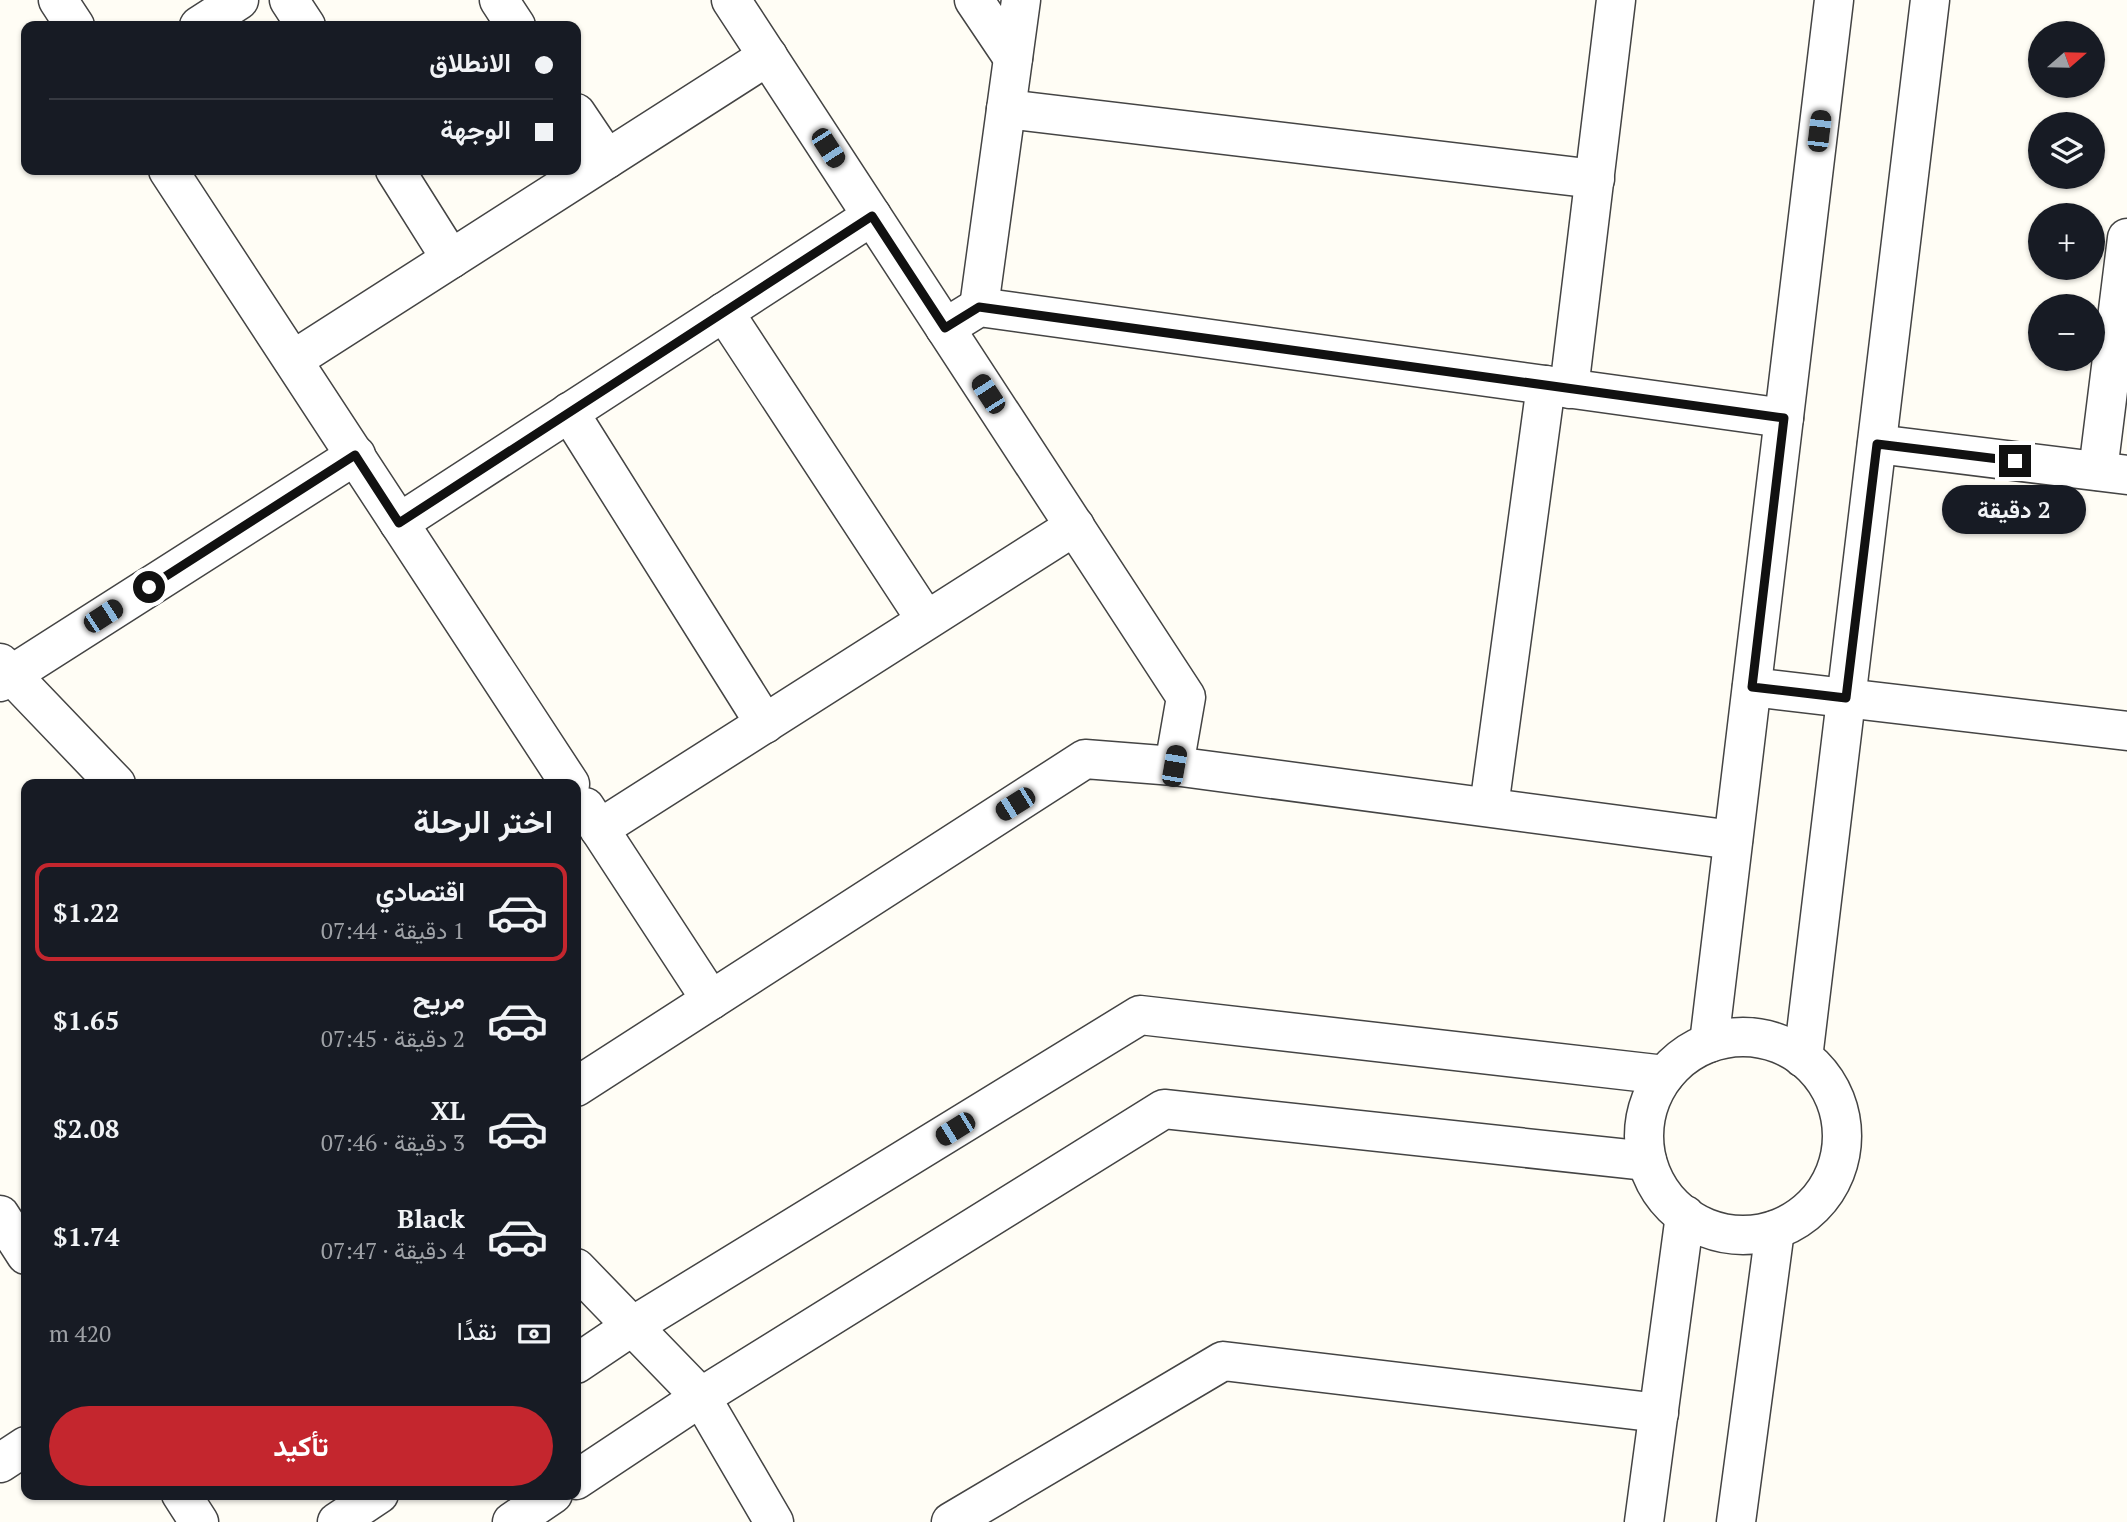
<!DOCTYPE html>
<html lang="ar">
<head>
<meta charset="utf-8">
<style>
  :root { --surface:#171b24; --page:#20242c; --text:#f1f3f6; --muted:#9ea1a6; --line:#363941; --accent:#c4262e }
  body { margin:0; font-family:"PT Serif",Vazirmatn,serif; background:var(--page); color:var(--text); direction:rtl; height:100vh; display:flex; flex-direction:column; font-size:26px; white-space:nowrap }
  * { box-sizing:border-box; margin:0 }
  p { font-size:23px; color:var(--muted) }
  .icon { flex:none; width:38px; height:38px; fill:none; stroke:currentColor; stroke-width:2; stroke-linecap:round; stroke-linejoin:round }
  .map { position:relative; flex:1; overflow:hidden; direction:ltr }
  .sheet { position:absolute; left:21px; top:779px; width:560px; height:721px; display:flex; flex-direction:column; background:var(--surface); border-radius:14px; box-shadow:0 2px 5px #0004; direction:rtl }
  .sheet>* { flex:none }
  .guide { position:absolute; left:21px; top:21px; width:560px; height:154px; border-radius:14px; box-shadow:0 2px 5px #0004; direction:rtl; display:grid; align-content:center; height:154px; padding:0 28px; background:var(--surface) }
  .needle { width:46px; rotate:70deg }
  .controls { position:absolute; left:2028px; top:21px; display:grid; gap:14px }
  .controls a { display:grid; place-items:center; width:77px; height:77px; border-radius:50%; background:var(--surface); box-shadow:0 2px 5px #0004; font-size:35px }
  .end { position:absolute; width:32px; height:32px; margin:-16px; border:9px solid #111; background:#fff; box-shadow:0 0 0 4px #fff }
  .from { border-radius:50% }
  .bubble { position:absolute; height:49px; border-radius:24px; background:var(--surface); box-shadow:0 2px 5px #0004; font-size:23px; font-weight:700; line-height:49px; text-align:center; direction:rtl }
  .car { position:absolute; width:21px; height:42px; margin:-21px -10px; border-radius:9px; box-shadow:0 0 5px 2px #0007; background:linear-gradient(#222 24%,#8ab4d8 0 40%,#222 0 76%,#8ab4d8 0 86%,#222 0) }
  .guide b { display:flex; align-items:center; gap:24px; height:66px; font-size:26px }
  .guide b+b { border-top:2px solid var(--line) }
  .guide i { width:18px; height:18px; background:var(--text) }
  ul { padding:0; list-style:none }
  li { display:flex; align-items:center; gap:21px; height:98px; margin:0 14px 10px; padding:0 14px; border:4px solid transparent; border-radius:14px }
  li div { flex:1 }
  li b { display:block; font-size:26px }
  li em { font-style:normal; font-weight:700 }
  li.selected { border-color:var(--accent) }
  li>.icon { width:63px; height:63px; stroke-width:1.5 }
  h2 { padding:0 28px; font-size:32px; line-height:84px }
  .pay { display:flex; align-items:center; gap:18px; height:77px; padding:0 28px; font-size:26px }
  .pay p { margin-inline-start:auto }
  .primary-button { display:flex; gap:14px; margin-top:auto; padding:14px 28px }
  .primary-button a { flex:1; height:80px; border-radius:42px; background:var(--accent); color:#fff; font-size:28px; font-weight:700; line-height:80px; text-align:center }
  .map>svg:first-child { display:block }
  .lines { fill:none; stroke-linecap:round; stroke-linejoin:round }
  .street-casing { stroke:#444; stroke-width:41 }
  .street { stroke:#fff; stroke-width:38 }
  .route { stroke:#111; stroke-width:9 }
</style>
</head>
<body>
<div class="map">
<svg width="2127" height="1522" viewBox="0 0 2127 1522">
  <rect width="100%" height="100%" fill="#fffdf5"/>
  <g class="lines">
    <g class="street-casing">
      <g id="street">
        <polyline points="58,0 75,26"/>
        <polyline points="289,0 306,26"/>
        <polyline points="499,0 516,26"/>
        <polyline points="731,0 1186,697 1174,766"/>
        <polyline points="974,0 1013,58"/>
        <polyline points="199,26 239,0"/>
        <polyline points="1006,109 1595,179"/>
        <polyline points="576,113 607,159"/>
        <polyline points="168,170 570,784"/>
        <polyline points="395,170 451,259"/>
        <polyline points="979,307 1021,0"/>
        <polyline points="724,312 926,620"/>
        <polyline points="945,328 979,307 1784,418"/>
        <polyline points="293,360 768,56"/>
        <polyline points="1569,389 1616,0"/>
        <polyline points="569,412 765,724"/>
        <polyline points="1877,444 2127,475"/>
        <polyline points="2098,471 2127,238"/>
        <polyline points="399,523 872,216"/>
        <polyline points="0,663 116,784"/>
        <polyline points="0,682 356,455"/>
        <polyline points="1752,687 2127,731"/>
        <polyline points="585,807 711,1000"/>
        <polyline points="1489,807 1546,385"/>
        <polyline points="599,829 1075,526"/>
        <circle cx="1743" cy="1136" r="99"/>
        <polyline points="1709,1043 1834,0"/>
        <polyline points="1803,1058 1930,0"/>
        <polyline points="576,1087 1085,759 1174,766 1733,840"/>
        <polyline points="0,1215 26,1255"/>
        <polyline points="576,1268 701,1397 774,1522"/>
        <polyline points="576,1364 631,1327 1140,1015 1665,1075"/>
        <polyline points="0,1463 26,1446"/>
        <polyline points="576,1480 701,1397 1164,1109 1647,1161"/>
        <polyline points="181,1494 199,1522"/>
        <polyline points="337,1522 379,1494"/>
        <polyline points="512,1522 553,1494"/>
        <polyline points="951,1522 1223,1361 1659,1413"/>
        <polyline points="1644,1522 1685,1215"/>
        <polyline points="1736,1522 1775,1230"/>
      </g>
    </g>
    <use href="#street" class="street"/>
  </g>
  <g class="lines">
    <polyline class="route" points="149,587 355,455 399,523 872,216 945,328 979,307 1784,418 1752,687 1846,698 1877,444 2015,461"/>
  </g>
</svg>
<div class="controls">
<a><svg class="needle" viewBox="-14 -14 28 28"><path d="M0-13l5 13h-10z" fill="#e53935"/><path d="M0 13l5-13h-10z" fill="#9ea1a6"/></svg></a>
<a><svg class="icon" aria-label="layers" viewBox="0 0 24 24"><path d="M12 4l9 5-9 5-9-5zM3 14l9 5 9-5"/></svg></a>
<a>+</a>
<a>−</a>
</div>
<i class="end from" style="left:149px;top:587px"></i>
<i class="end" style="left:2015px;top:461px"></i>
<div class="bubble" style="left:1942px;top:485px;width:144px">2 دقيقة</div>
<i class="car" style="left:1819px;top:131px;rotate:7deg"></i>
<i class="car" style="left:828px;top:148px;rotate:147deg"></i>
<i class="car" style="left:988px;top:394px;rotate:327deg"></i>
<i class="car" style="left:103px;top:616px;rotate:57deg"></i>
<i class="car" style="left:1174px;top:766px;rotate:10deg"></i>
<i class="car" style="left:1015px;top:804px;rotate:238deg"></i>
<i class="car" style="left:955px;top:1129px;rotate:238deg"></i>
<div class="guide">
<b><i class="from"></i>الانطلاق</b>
<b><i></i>الوجهة</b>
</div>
<section class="sheet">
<h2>اختر الرحلة</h2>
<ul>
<li class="selected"><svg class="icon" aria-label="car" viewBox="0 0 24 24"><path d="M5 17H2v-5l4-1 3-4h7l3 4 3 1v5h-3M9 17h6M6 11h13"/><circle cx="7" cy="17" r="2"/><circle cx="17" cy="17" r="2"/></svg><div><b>اقتصادي</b><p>1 دقيقة · 07:44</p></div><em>$1.22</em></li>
<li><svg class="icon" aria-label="car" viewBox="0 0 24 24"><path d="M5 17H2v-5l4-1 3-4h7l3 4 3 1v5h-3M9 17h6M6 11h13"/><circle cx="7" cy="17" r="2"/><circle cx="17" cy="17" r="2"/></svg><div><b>مريح</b><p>2 دقيقة · 07:45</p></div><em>$1.65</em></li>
<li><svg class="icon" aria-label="car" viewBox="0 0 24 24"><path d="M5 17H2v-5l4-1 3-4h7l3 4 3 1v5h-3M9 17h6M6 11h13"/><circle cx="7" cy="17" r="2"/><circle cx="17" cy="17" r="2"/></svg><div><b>XL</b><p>3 دقيقة · 07:46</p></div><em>$2.08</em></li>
<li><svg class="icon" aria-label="car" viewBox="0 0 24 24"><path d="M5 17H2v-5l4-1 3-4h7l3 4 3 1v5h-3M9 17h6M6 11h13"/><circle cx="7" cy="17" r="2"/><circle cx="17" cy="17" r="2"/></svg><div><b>Black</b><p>4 دقيقة · 07:47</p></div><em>$1.74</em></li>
</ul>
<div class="pay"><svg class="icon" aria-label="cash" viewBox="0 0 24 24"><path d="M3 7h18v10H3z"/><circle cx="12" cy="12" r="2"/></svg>نقدًا<p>420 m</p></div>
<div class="primary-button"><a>تأكيد</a></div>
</section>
</div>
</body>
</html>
